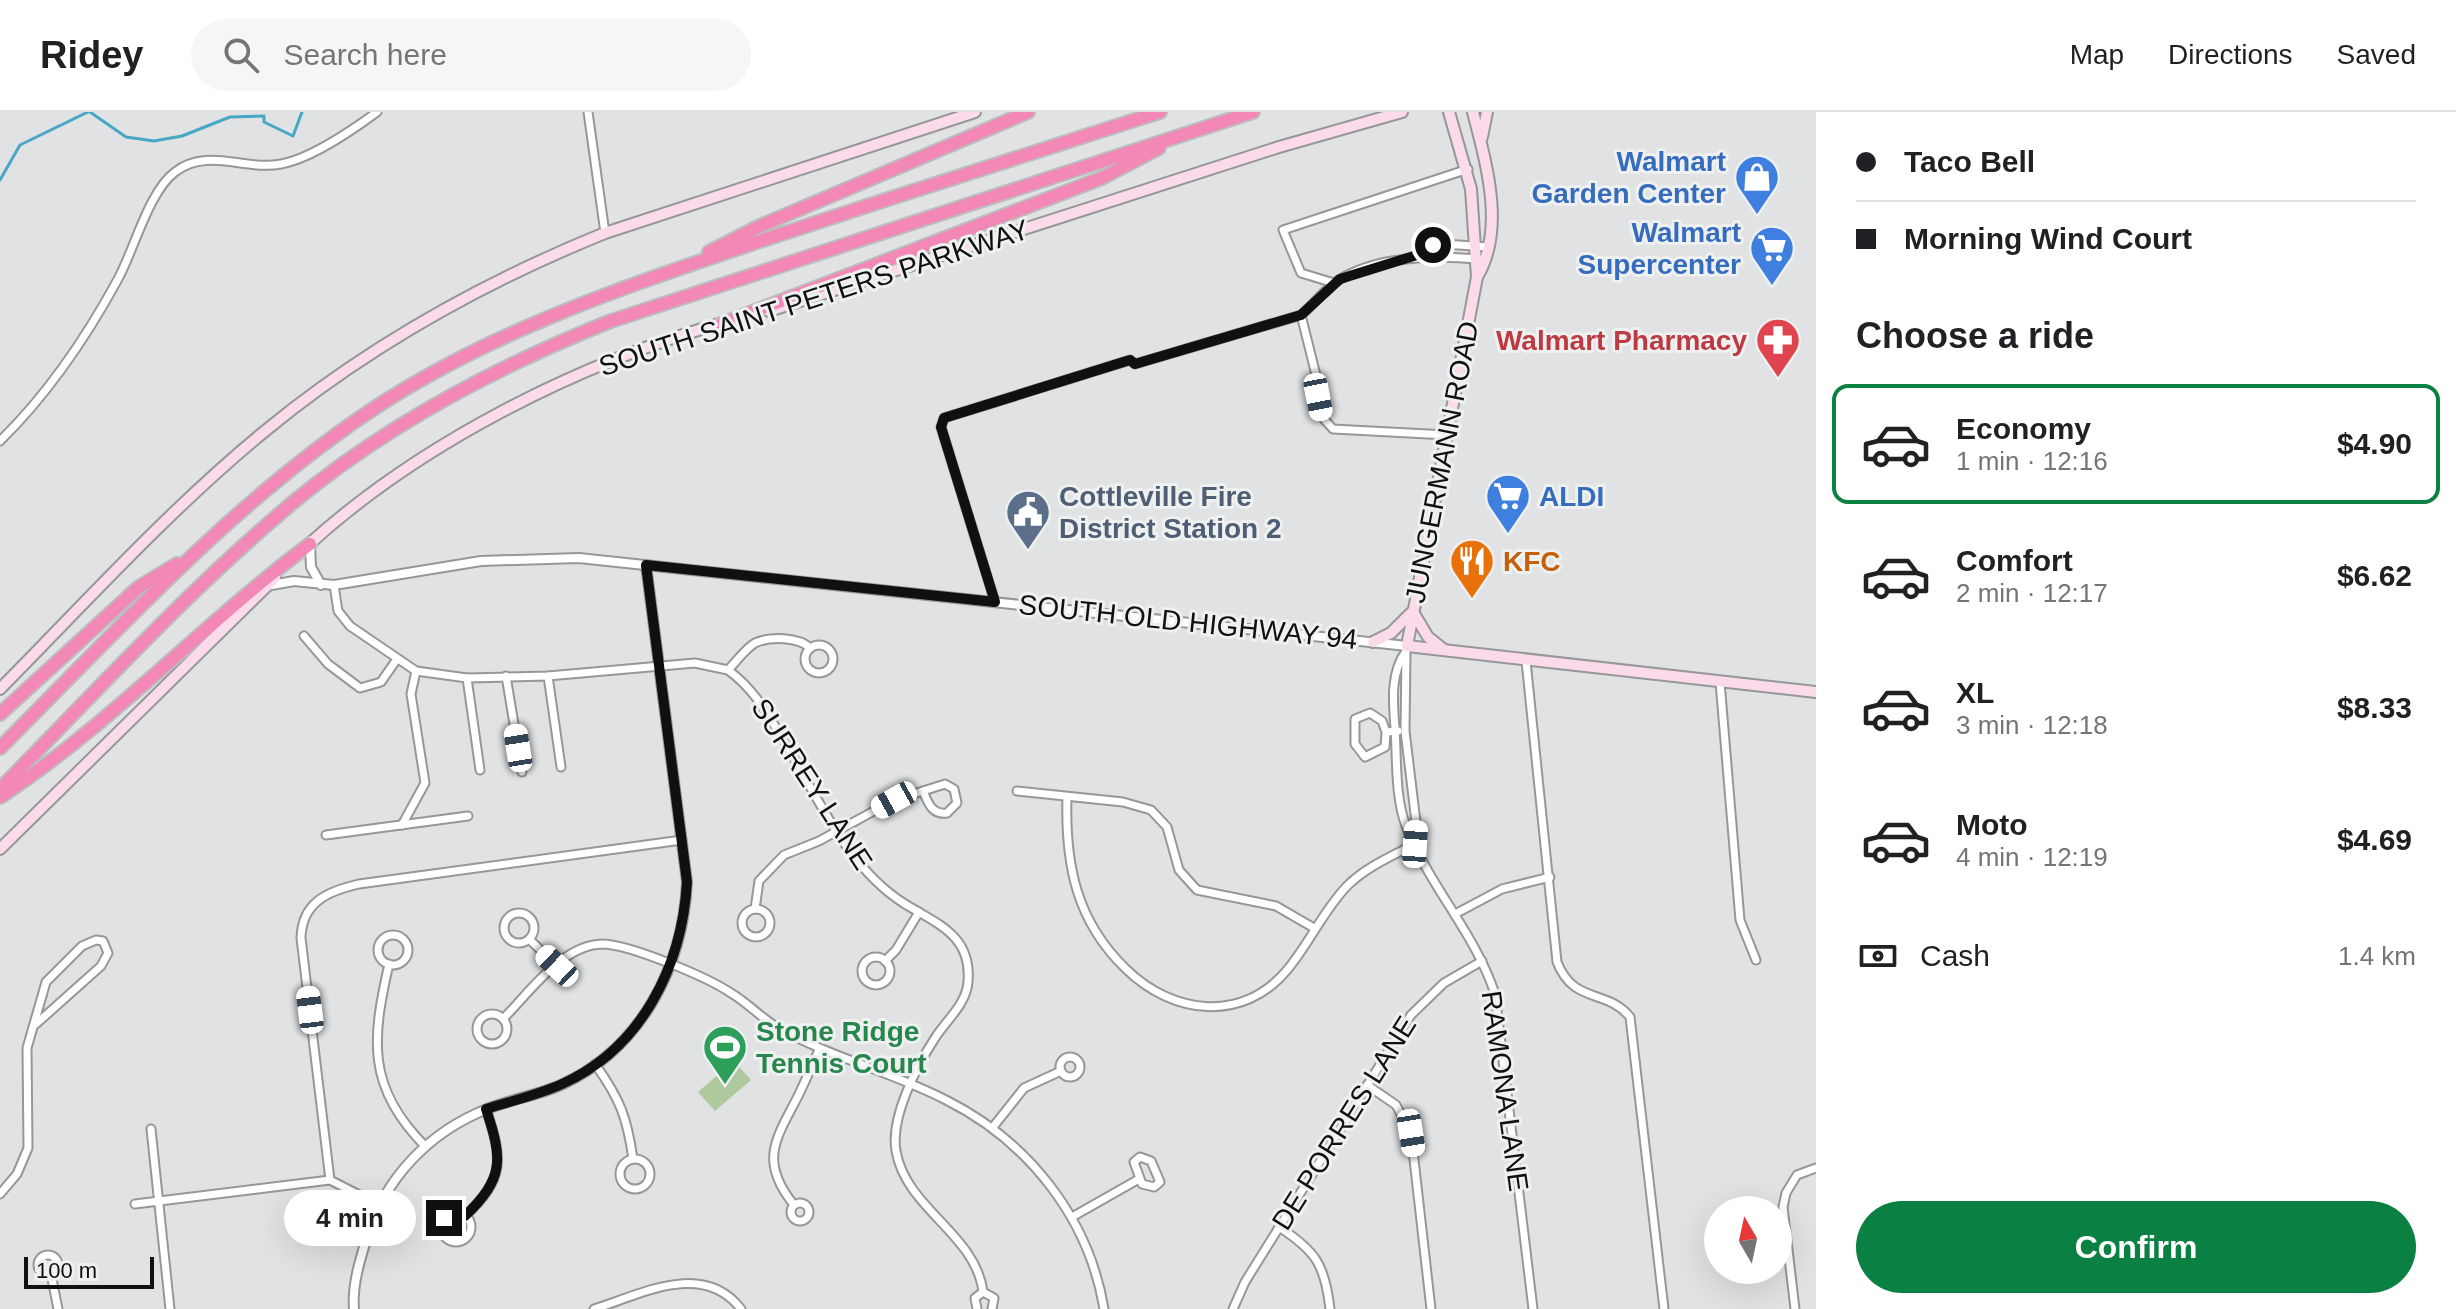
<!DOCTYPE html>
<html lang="en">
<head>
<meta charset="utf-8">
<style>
  :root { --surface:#fff; --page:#f6f6f6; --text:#202124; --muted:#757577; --line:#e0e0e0; --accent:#0b8043 }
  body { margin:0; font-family:Helvetica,sans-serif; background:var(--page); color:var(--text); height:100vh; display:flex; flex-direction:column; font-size:30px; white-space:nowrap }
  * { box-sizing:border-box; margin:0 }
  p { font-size:26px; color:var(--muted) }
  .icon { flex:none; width:44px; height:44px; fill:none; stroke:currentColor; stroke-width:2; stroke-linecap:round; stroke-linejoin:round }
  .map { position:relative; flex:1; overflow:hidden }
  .drawer { display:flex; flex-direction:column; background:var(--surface); width:640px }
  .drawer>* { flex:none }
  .top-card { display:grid; align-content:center; height:176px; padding:0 40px; background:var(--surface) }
  .needle { width:52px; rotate:351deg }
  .buttons { position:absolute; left:1704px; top:1084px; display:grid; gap:16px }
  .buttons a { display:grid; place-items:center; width:88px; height:88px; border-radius:50%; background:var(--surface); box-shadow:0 8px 32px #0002; font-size:40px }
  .scale { position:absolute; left:24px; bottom:20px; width:130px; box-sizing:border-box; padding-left:8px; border:4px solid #0f1010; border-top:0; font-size:22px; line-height:28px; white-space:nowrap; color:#0f1010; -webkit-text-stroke:6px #eff0f0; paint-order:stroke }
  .end { position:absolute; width:36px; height:36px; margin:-18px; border:10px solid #0f1010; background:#fff; box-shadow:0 0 0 4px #fff }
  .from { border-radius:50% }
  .bubble { position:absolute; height:56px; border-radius:28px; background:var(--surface); box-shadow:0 8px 32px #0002; font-size:26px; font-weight:700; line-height:56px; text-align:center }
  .car { position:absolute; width:24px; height:48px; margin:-24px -12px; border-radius:10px; box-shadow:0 0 6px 2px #0007; background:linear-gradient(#fff 24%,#345 0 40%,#fff 0 76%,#345 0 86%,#fff 0) }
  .top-card b { display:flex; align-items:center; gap:28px; height:76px; font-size:30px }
  .top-card b+b { border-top:2px solid var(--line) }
  .top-card i { width:20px; height:20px; background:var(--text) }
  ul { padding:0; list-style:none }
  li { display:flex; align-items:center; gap:24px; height:120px; margin:0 16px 12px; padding:0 24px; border:4px solid transparent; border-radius:16px }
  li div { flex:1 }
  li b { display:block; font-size:30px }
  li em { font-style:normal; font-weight:700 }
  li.on { border-color:var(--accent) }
  li>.icon { width:72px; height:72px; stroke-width:1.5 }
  h2 { padding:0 40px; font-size:36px; line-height:96px }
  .pay { display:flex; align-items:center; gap:20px; height:88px; padding:0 40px; font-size:30px }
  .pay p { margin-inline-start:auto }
  .action { display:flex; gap:16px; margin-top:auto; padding:16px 40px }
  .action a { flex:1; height:92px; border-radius:48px; background:var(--accent); color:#fff; font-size:32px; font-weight:700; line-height:92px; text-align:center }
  header { display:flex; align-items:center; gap:48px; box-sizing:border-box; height:112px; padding:0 40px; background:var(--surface); border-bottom:2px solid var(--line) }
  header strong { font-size:38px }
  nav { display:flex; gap:44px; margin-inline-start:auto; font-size:28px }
  .search { width:560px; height:72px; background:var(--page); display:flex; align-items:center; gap:20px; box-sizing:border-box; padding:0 28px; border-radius:44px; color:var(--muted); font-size:30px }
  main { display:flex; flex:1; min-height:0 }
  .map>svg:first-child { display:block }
  .green { fill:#aec99d }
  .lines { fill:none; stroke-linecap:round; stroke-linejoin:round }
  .stream { stroke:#49a7c6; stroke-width:3 }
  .minor-casing { stroke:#969798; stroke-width:11 }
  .tertiary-casing { stroke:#969798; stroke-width:12 }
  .secondary-casing { stroke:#969798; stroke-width:14 }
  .motorway-casing { stroke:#bcbcbc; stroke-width:16 }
  .minor { stroke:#fff; stroke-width:7 }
  .tertiary { stroke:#fff; stroke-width:8 }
  .secondary { stroke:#fbdbe9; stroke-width:10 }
  .motorway { stroke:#f388b7; stroke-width:12 }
  .route { stroke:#0f1010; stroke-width:10 }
  .labels { text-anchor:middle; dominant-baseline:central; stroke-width:6; stroke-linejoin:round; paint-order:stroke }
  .shop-label { font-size:28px; font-weight:bold; fill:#366cbe; stroke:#eff0f0; text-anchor:end }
  .street-label { font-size:28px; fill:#0f1010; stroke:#eff0f0 }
  .health-label { font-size:28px; font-weight:bold; fill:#be3a42; stroke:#eff0f0; text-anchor:end }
  .service-label { font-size:28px; font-weight:bold; fill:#4e5e75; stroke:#eff0f0; text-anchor:start }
  .food-label { font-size:28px; font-weight:bold; fill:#c56008; stroke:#eff0f0; text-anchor:start }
  .leisure-label { font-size:28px; font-weight:bold; fill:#27864d; stroke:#eff0f0; text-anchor:start }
</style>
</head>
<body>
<header>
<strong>Ridey</strong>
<div class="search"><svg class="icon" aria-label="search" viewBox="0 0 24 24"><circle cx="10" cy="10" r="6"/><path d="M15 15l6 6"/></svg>Search here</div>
<nav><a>Map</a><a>Directions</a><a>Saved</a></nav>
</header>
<main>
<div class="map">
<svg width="1816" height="1197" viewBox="0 0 1816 1197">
  <rect width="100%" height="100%" fill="#e1e2e3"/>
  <polygon class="green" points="734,949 751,968 715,999 698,980"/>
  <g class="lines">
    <g class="stream">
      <polyline points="90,0 126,25 154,29 182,24 230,5 264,4 264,10 293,24 302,0"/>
      <polyline points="0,68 20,33 88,0"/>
    </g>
    <g class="minor-casing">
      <g id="minor">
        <polyline points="588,0 605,121"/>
        <polyline points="1419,142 1443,132 1489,135"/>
        <polyline points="1334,171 1301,161 1283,118 1468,57"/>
        <path d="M1447,323L1333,317L1322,305L1316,263L1301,203C1313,193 1324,178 1337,169C1376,144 1434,143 1478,147"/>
        <path d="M0,329C48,282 86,226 118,167C134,138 149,79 175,60C207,35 245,59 281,52C310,47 354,17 377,0"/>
        <path d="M334,473L338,499L350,514L416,559L467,566L548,564L695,551L728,558C736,550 745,537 755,531C770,524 799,525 810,536"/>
        <polyline points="995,490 941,315 944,306 1130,248 1135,252 1301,203"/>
        <polyline points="304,524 328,552 360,576 381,570 397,547"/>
        <circle cx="819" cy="547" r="14"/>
        <path d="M1406,539C1390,561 1393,590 1395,616C1397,646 1395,686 1406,714C1429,774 1475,821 1495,882L1533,1197"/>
        <polyline points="1406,539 1405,619 1416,710 1415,730"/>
        <path d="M1526,549L1557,850C1574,893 1606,876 1630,905L1664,1197"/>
        <path d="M728,558C754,577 767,601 784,629C818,685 847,756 905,792C938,812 972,824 968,870C966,893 947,907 935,926C917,954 890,1005 896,1039C906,1097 976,1122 983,1180"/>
        <polyline points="506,564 522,660"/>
        <polyline points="548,564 561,655"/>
        <polyline points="467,566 480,658"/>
        <polyline points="1720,570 1740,808 1756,848"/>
        <polyline points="1386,620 1385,635 1365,645 1355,632 1355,607 1370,601 1382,609 1386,620 1398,619"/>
        <path d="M945,672L954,677L957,691L947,701C932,703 928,691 923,679Z"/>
        <polyline points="1017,679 1123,690 1151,698 1167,715 1179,758 1197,778 1276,794 1314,816"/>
        <path d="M1067,685C1065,752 1076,809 1126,857C1173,903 1243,911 1287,858C1309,832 1323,799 1347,774C1366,755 1392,744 1415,732"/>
        <polyline points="402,713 425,671 411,582 416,559"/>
        <polyline points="326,723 468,704"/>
        <circle cx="756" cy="811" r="14"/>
        <polyline points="755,797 759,769 784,743 819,729 894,688 923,679"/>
        <circle cx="519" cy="816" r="15"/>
        <polyline points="1455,802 1502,777 1550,765"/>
        <circle cx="393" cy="838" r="15"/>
        <polyline points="529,827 557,854"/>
        <circle cx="876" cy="859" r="14"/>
        <polyline points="885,849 896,838 919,800"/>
        <path d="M389,852C372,926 366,975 425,1034"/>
        <circle cx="492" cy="917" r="15"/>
        <path d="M503,907C529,881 562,833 602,832C629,832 707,865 731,881C748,891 762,907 780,917C833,946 892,960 946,988C1028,1029 1089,1106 1104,1197"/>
        <circle cx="1070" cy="955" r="10"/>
        <path d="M595,952C620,987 627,1005 633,1047"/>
        <polyline points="1367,973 1396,993 1411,1021 1431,1197"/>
        <polyline points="993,1015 1024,976 1061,959"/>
        <polyline points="151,1017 170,1197"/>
        <polygon points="1140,1045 1151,1049 1160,1070 1154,1075 1142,1072 1134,1050"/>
        <circle cx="635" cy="1062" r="15"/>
        <polyline points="0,1082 17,1062 28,1036 27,936 46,870 82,834 96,828 103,829 108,841 101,854 36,912"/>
        <circle cx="800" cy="1100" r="9"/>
        <polyline points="135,1092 330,1068"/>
        <path d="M377,1092L330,1068L301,826C302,790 328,779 359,772L682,728"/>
        <path d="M794,1093C761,1052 773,1031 795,990C804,973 811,955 819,938"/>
        <circle cx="456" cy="1115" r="15"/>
        <path d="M465,1104C505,1066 503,1048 486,997"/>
        <polyline points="1072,1105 1139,1067"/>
        <path d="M1279,1115C1316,1139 1325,1153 1330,1197"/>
        <circle cx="48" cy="1153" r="10"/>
        <polyline points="51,1162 58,1197"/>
        <path d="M594,1197C642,1182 703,1148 741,1197"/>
        <polyline points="977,1197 975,1186 983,1180 994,1186 992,1197"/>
        <polyline points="1233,1197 1245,1170 1411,903 1444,871 1482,849"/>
        <polyline points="1795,1197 1783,1095 1786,1081 1797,1063 1816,1056"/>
      </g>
    </g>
    <g class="tertiary-casing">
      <g id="tertiary">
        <polyline points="310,432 311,455 321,473"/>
        <polyline points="266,474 294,469 334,473 481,449 579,446 1407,534"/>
        <path d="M354,1197C352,1173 360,1148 367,1125C385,1066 429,1020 487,997C512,987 539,983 563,972C642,935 683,854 687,770L646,453"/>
      </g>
    </g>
    <g class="secondary-casing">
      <g id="secondary">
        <polyline points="1449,0 1471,77 1477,165 1407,534 1816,580"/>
        <path d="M1473,0C1486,51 1506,117 1477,165"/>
        <polyline points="1482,25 1487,0"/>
        <polyline points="769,199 1279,35 1402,0"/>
        <path d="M306,435C418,332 580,250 726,210"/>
        <polyline points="1413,500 1428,525 1444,538"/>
        <polyline points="1373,530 1391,521 1411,501"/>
        <path d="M0,577C86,490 170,397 265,319C366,236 484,170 605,121L975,0"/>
        <polyline points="0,737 275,466"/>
      </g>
    </g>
    <g class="motorway-casing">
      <g id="motorway">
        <polyline points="709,140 760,114 1028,0"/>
        <polyline points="721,212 1102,66 1159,36"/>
        <polyline points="0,602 139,475 177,452"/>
        <path d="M0,636C118,518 230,393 370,299C490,219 624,175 760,129C893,85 1026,43 1160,0"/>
        <path d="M0,677C97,579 190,476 296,388C391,310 498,254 611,209L1253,0"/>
        <path d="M0,685C111,612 203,512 310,432"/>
      </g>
    </g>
    <use href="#minor" class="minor"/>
    <use href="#tertiary" class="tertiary"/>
    <use href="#secondary" class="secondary"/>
    <use href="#motorway" class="motorway"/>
  </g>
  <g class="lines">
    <path class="route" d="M444,1106L453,1101L465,1104C504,1066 503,1048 486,997C511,989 538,983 562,972C642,936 682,854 687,770L646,453L995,490L941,315L944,306L1130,248L1135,252L1301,203L1340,167L1417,143L1433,133"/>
  </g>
  <defs>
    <g id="shop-pin" transform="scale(2.3)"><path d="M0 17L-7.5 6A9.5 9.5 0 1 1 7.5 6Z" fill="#3f7fe0" stroke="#eff0f0"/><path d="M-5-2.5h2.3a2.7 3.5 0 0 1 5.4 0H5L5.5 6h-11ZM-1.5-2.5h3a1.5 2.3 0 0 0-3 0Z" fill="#fff"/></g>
    <g id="supermarket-pin" transform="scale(2.3)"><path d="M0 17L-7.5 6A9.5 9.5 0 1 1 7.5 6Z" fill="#3f7fe0" stroke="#eff0f0"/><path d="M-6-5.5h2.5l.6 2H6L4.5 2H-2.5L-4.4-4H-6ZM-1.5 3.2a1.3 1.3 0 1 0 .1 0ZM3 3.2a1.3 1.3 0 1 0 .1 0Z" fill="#fff"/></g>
    <g id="pharmacy-pin" transform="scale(2.3)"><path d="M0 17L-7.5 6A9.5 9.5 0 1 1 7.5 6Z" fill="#e0444e" stroke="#eff0f0"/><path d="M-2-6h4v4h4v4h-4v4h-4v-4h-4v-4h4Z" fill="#fff"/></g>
    <g id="civic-pin" transform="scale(2.3)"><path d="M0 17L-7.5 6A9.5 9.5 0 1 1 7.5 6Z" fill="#5c6f8a" stroke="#eff0f0"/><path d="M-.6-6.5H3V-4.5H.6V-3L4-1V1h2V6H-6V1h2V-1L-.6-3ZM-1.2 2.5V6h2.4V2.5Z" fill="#fff"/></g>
    <g id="restaurant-pin" transform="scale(2.3)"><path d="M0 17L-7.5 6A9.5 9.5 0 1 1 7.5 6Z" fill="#e8710a" stroke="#eff0f0"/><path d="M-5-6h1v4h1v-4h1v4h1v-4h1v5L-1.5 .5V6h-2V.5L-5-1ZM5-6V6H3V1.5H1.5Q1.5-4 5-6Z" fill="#fff"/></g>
    <g id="stadium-pin" transform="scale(2.3)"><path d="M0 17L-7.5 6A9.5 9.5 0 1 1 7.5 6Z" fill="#2e9e5b" stroke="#eff0f0"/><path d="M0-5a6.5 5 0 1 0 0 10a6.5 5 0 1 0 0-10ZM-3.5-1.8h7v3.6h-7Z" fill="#fff"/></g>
  </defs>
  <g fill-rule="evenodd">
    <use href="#shop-pin" x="1757" y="65"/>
    <use href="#supermarket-pin" x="1772" y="136"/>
    <use href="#pharmacy-pin" x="1778" y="228"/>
    <use href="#supermarket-pin" x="1508" y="384"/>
    <use href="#civic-pin" x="1028" y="400"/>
    <use href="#restaurant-pin" x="1472" y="449"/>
    <use href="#stadium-pin" x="725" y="935"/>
  </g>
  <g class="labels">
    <g class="shop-label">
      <text x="1726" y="49">Walmart<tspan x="1726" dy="32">Garden Center</tspan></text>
      <text x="1741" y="120">Walmart<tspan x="1741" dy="32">Supercenter</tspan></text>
      <text x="1539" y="384" text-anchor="start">ALDI</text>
    </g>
    <g class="street-label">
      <text transform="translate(814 186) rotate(-18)">SOUTH SAINT PETERS PARKWAY</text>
      <text transform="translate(1442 350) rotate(-79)">JUNGERMANN ROAD</text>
      <text transform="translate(1188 510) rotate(6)">SOUTH OLD HIGHWAY 94</text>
      <text transform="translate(812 672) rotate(57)">SURREY LANE</text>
      <text transform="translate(1505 979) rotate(82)">RAMONA LANE</text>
      <text transform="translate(1344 1011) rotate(-58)">DE PORRES LANE</text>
    </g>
    <g class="health-label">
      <text x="1747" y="228">Walmart Pharmacy</text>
    </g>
    <g class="service-label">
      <text x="1059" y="384">Cottleville Fire<tspan x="1059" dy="32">District Station 2</tspan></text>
    </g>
    <g class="food-label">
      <text x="1503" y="449">KFC</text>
    </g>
    <g class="leisure-label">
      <text x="756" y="919">Stone Ridge<tspan x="756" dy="32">Tennis Court</tspan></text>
    </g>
  </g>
</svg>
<div class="buttons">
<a><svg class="needle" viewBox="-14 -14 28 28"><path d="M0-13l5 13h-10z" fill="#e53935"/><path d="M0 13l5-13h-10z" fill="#757577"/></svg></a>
</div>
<div class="scale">100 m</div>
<i class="end from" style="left:1433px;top:133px"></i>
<i class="end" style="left:444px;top:1106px"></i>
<div class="bubble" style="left:284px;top:1078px;width:132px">4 min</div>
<i class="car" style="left:1318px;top:285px;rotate:169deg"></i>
<i class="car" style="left:518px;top:636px;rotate:351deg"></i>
<i class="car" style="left:894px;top:688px;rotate:241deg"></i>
<i class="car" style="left:1415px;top:732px;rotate:4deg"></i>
<i class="car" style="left:557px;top:854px;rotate:313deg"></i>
<i class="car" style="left:310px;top:898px;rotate:353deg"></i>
<i class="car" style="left:1411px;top:1021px;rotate:171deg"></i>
</div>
<section class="drawer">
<div class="top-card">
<b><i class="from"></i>Taco Bell</b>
<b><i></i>Morning Wind Court</b>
</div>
<h2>Choose a ride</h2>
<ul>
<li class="on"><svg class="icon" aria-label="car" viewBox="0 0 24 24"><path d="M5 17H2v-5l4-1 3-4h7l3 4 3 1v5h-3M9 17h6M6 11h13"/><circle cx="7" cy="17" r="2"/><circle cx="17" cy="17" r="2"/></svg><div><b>Economy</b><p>1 min · 12:16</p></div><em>$4.90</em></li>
<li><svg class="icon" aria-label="car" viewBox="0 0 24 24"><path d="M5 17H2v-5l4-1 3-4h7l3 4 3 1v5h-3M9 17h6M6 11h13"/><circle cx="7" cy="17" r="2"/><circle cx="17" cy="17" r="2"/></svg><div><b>Comfort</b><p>2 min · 12:17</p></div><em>$6.62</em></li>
<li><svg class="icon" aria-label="car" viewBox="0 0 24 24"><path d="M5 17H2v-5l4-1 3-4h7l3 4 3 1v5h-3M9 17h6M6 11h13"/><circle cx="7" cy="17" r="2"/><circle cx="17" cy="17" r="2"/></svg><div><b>XL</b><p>3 min · 12:18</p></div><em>$8.33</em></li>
<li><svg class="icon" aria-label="car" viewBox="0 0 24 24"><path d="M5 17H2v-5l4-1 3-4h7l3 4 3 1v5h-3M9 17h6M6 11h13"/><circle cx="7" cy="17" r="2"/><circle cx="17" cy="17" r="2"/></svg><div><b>Moto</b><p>4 min · 12:19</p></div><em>$4.69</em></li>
</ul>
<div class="pay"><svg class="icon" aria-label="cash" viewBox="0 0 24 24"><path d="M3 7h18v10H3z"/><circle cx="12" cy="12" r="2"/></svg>Cash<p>1.4 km</p></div>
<div class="action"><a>Confirm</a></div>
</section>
</main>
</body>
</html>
